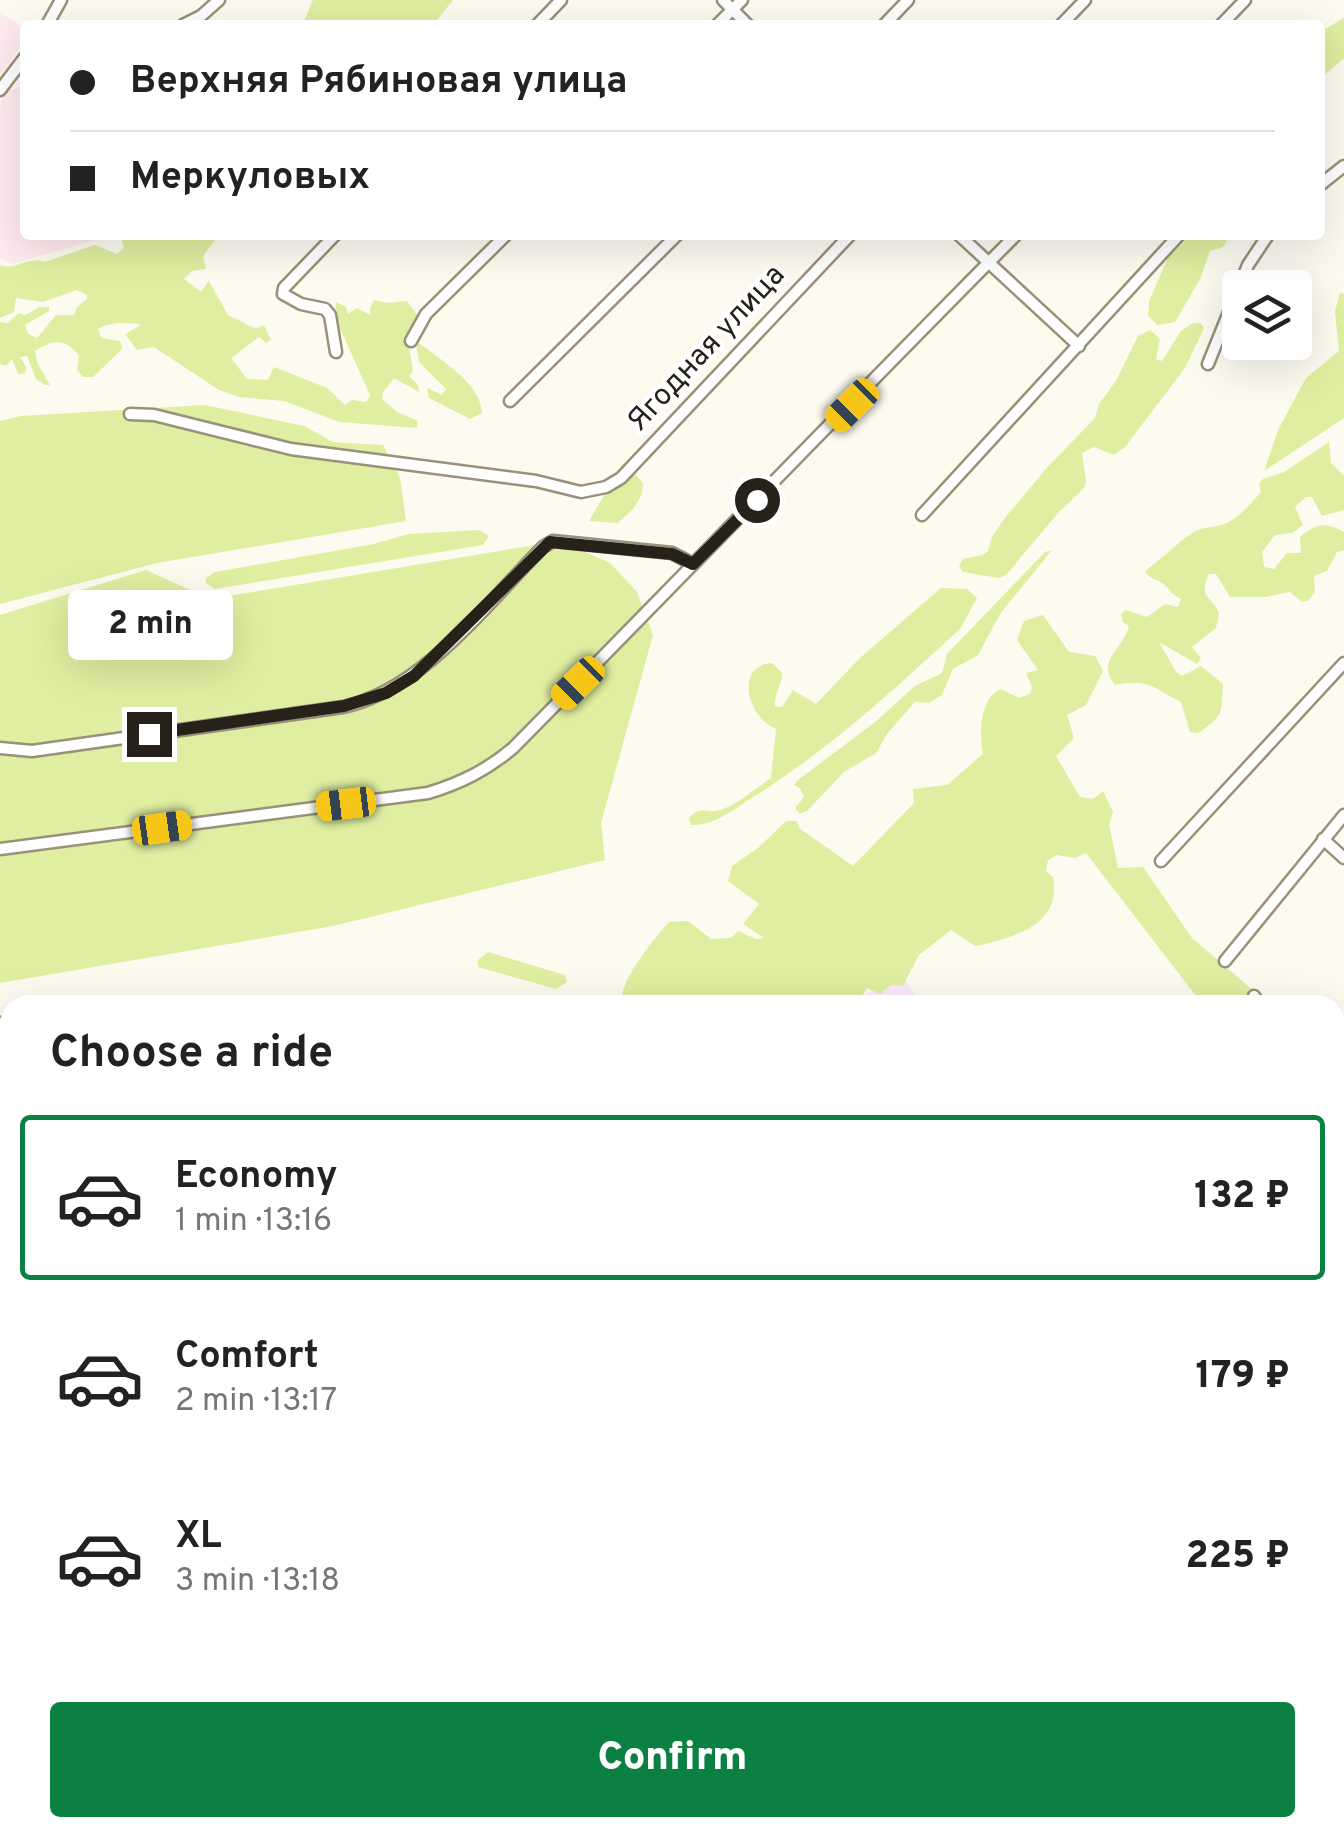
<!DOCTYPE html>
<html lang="en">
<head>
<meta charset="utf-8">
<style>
  :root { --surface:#fff; --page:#f6f6f6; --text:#222; --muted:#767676; --line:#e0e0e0; --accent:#0b8043 }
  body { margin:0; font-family:Overpass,sans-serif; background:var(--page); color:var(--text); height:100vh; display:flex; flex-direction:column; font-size:38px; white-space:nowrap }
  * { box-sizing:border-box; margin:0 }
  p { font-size:32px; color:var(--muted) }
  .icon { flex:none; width:55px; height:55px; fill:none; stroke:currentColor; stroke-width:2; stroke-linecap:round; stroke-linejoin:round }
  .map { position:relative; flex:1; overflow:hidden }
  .sheet { position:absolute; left:0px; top:995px; width:1345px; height:842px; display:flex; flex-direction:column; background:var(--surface); border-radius:30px 30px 0 0; box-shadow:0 10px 40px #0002 }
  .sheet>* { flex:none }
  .guide { position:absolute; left:20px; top:20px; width:1305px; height:220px; border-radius:10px; box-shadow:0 10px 40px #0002; display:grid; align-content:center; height:220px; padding:0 50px; background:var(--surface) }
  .buttons { position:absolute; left:1222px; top:270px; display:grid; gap:20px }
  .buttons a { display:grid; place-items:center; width:90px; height:90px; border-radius:10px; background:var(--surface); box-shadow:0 10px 40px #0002; font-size:50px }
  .end { position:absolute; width:45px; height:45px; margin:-22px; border:12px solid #262219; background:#fff; box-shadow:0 0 0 5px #fff }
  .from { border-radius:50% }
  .bubble { position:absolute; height:70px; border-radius:10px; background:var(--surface); box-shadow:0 10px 40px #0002; font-size:32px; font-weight:800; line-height:70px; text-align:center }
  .car { position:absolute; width:30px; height:60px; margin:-30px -15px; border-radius:12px; box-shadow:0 0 8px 2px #0007; background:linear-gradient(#f5c518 24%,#345 0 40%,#f5c518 0 76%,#345 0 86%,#f5c518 0) }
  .guide b { display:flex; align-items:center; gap:35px; height:95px; font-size:38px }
  .guide b+b { border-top:2px solid var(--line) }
  .guide i { width:25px; height:25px; background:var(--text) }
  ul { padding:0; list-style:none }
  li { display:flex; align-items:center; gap:30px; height:165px; margin:0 20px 15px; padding:0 30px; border:5px solid transparent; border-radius:10px }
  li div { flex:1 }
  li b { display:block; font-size:38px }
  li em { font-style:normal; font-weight:800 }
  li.active { border-color:var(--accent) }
  li>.icon { width:90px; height:90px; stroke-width:1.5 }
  h2 { padding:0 50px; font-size:45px; line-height:120px }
  .action { display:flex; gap:20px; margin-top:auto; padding:20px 50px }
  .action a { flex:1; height:115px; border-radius:10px; background:var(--accent); color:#fff; font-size:40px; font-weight:800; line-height:115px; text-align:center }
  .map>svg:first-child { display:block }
  .industrial { fill:#ffeaef }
  .education { fill:#faeafc }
  .green { fill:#dfeea0 }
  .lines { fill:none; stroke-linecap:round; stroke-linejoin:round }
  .minor-casing { stroke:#9a917a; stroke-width:15 }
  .major-casing { stroke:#507a53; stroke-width:18 }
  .minor { stroke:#fff; stroke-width:10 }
  .major { stroke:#a3cbaa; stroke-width:12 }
  .route { stroke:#262219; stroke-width:12 }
  .labels { text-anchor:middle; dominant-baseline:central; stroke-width:8; stroke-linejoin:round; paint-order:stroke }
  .street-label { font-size:30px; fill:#262219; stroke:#fff }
</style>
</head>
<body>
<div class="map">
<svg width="1344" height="1837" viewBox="0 0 1344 1837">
  <rect width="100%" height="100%" fill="#fdfaf0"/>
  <g class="industrial">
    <polygon points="0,12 25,29 25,40 0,75"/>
    <polygon points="25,86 25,235 112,235 12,264 0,258 0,112 3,91"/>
  </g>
  <polygon class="education" points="901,973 921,1005 850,1005"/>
  <g class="green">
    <polygon points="313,0 453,0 433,25 308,25 304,21"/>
    <polygon points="1344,18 1344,58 1320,79 1320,32"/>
    <path d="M120,235H219L203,256L206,269L192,271L184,279L201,292L209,281L228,315L256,329L264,325L271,340L266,343L259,337L231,358L247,379L268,380L274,367L327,388L345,405L352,400L366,402L370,395L335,317L336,302L346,307L348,314L357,308L371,315L370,308L374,300L387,303L407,301L419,317L408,341L413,371L409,376L418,385L419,392L394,378L383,392L382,399L397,412L418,421L417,428L339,422L284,401L239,397L219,390L154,347L137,350L125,334L141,325C129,322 108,322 98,329L101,338L120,341L122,349L93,377H83L77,370L79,356C66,337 52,340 35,351L37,362L50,385H45L36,379L27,356L20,357L27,368L24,374H18L12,359L6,366L0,364V322L8,323L19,313L25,315L40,307H49V311L25,325L28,334L37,338L56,315H74L77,307L87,299V295L77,290L43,302L16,298L14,312L0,318V265C15,271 30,255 45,262L95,245L117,254L124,247Z"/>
    <polygon points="1178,235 1230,235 1223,247 1210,251 1200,279 1175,322 1157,325 1148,315 1149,301"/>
    <polygon points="1340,293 1344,294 1344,418 1264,471 1278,430 1306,378 1339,351 1335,311"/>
    <polygon points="1193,323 1200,323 1204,328 1185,368 1125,447 1114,455 1094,447 1082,453 1086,481 1084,488 1058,513 1006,575 999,578 963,572 959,566 963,559 983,555 988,551 992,537 1004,519 1045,470 1095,418 1099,404 1116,381 1138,336 1150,330 1160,339 1156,359 1162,361 1181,331"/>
    <path d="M416,344H420C441,360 481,384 482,413L470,419L429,398L427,388L442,395L446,389L419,362Z"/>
    <polygon points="205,405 304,426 333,442 383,445 400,478 406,521 157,563 0,604 0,421 21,416"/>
    <path d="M1329,442L1331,463L1344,476V510L1322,516L1312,497H1306L1295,507L1303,525L1292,533L1275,535L1262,552L1264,567L1274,569L1287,553H1301L1300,537C1316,524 1325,521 1344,532V550L1337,552L1327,571L1314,576L1315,592L1308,601L1302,602L1290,592L1265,597H1230L1216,574H1209C1198,599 1210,593 1219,613L1216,628L1192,647L1201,658L1197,664L1159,642L1176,672L1182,676L1201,666L1223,684C1221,712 1225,715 1198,733L1190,732L1181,702C1153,688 1149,678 1115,685C1095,660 1124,649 1129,626L1123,622L1121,614L1126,610L1147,617L1165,604L1178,607L1181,599C1173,596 1173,593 1167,587C1161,580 1151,580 1145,572C1148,568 1152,566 1156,562C1169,553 1180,540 1194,532C1203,527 1208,528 1217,526C1235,523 1250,505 1261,492L1259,484L1263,479L1284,472Z"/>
    <path d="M632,471L643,483C643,501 631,512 617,523L589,521L610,485Z"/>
    <polygon points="479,530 489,536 483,545 215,589 206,583 206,578 215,572 374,544 408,534"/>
    <polygon points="560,541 610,563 637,592 653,635 601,823 605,860 333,926 0,983 0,615 146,570 210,599"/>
    <polygon points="1052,550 1000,614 978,655 953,669 942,695 929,703 915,702 887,734 876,753 844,772 807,811 800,814 795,808 804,797 800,788 794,785 798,780 874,723 915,686 942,673 947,654 1045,552"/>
    <path d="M941,588L967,589L977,598L960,629L949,639C887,696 826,751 755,796C736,808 714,826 691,825L689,818C700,805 706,814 720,810C737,805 756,788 771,778L776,729C746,716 735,665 772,663L782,673C783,685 774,691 775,706L782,707L793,690L816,704L860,658Z"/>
    <path d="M1043,615L1069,652L1095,656L1103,671L1086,705L1067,715L1074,738L1056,756L1080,797L1093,799L1103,791L1113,812L1109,825L1118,868L1143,867L1192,938L1255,992L1264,1005H1203L1086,853L1075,858L1057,855L1048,860L1046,871L1053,877C1063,926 1011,938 975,946L951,930L919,955L903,986L891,985L880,994L867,988L862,996L863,1001L858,1004L849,1000L840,1005H622C617,983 654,939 669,922L688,921L711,939L731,938L738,931L756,939L764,938L743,924L759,904L728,881L732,866L758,848L786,821H797L799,828L853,866L914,803L913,789L947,785L983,754C979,733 980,697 1001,689L1019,698L1030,694L1032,687L1026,673L1038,670L1017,640L1024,621Z"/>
    <polygon points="488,952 565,975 567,982 556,989 478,967 478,960"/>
    <polygon points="0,1091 10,1092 10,1188 0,1187"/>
    <polygon points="1335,1112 1344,1123 1344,1494 1335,1496"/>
    <polygon points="0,1332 10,1332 10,1409 0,1421"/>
    <polygon points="0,1423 10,1433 10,1828 734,1828 734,1837 0,1837"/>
    <polygon points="1344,1508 1344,1837 1064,1837 1033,1828 1335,1828 1335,1510"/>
  </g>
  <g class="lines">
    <g class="minor-casing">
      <g id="minor">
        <polyline points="723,0 748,25"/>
        <polyline points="47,25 61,0"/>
        <polyline points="183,25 201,16 219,0"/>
        <polyline points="537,25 561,0"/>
        <polyline points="717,25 742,0"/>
        <polyline points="884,25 908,0"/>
        <polyline points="1061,25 1085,0"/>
        <polyline points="1221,25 1245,0"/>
        <polyline points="0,90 25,57"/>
        <polyline points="1320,185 1344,166"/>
        <polyline points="335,235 284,288 283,294 301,304 325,309 330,315 336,352"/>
        <polyline points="959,235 1079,346"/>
        <polyline points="411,341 426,314 506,235"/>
        <polyline points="1208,364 1248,265 1268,235"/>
        <polyline points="510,401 677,235"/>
        <polyline points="130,414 154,415 291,449 536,481 581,492 606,487 621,478 850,235"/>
        <polyline points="922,515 1179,235"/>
        <path d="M0,748L32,751L343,707C422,691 488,602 543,547L553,541L672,553L693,564"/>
        <polyline points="1323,839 1344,858"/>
        <path d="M0,849L428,793C461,783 487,770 513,748C681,578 847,405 1016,235"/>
        <polyline points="1161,861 1344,663"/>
        <polyline points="1225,961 1344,815"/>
        <polyline points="1254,996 1260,1005"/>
        <polyline points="0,1023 10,1023"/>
        <polyline points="1335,1107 1344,1118"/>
        <polyline points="1147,1828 1150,1837"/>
      </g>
    </g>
    <g class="major-casing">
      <g id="major">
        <polyline points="0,1239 10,1240"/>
        <polyline points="1335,1508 1344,1506"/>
      </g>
    </g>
    <use href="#minor" class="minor"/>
    <use href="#major" class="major"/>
  </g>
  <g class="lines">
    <polyline class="route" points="149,734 344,706 386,693 414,676 550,542 672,554 693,564 757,500"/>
  </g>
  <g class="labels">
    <g class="street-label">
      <text transform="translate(707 349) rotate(-47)">Ягодная улица</text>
    </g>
  </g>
</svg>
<div class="buttons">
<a><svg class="icon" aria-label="layers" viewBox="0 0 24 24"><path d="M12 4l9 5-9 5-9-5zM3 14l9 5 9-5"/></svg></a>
</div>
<i class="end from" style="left:757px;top:500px"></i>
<i class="end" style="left:149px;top:734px"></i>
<div class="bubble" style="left:68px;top:590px;width:165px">2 min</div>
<i class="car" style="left:852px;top:405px;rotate:225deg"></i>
<i class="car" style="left:578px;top:683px;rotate:225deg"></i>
<i class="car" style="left:346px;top:804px;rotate:263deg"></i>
<i class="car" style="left:162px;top:828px;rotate:82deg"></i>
<div class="guide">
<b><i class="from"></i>Верхняя Рябиновая улица</b>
<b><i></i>Меркуловых</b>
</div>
<section class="sheet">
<h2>Choose a ride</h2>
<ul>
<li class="active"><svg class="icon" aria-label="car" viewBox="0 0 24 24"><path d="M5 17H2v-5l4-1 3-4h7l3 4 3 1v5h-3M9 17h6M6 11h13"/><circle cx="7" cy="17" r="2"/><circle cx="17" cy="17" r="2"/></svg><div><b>Economy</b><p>1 min · 13:16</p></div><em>132 ₽</em></li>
<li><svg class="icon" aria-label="car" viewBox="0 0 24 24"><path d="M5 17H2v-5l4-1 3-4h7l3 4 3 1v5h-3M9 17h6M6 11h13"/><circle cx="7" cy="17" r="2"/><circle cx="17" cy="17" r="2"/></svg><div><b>Comfort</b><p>2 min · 13:17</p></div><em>179 ₽</em></li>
<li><svg class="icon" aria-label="car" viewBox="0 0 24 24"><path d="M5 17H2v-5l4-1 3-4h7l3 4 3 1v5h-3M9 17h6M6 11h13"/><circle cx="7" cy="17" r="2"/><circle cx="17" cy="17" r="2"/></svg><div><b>XL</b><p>3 min · 13:18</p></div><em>225 ₽</em></li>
</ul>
<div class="action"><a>Confirm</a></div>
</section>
</div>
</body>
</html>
